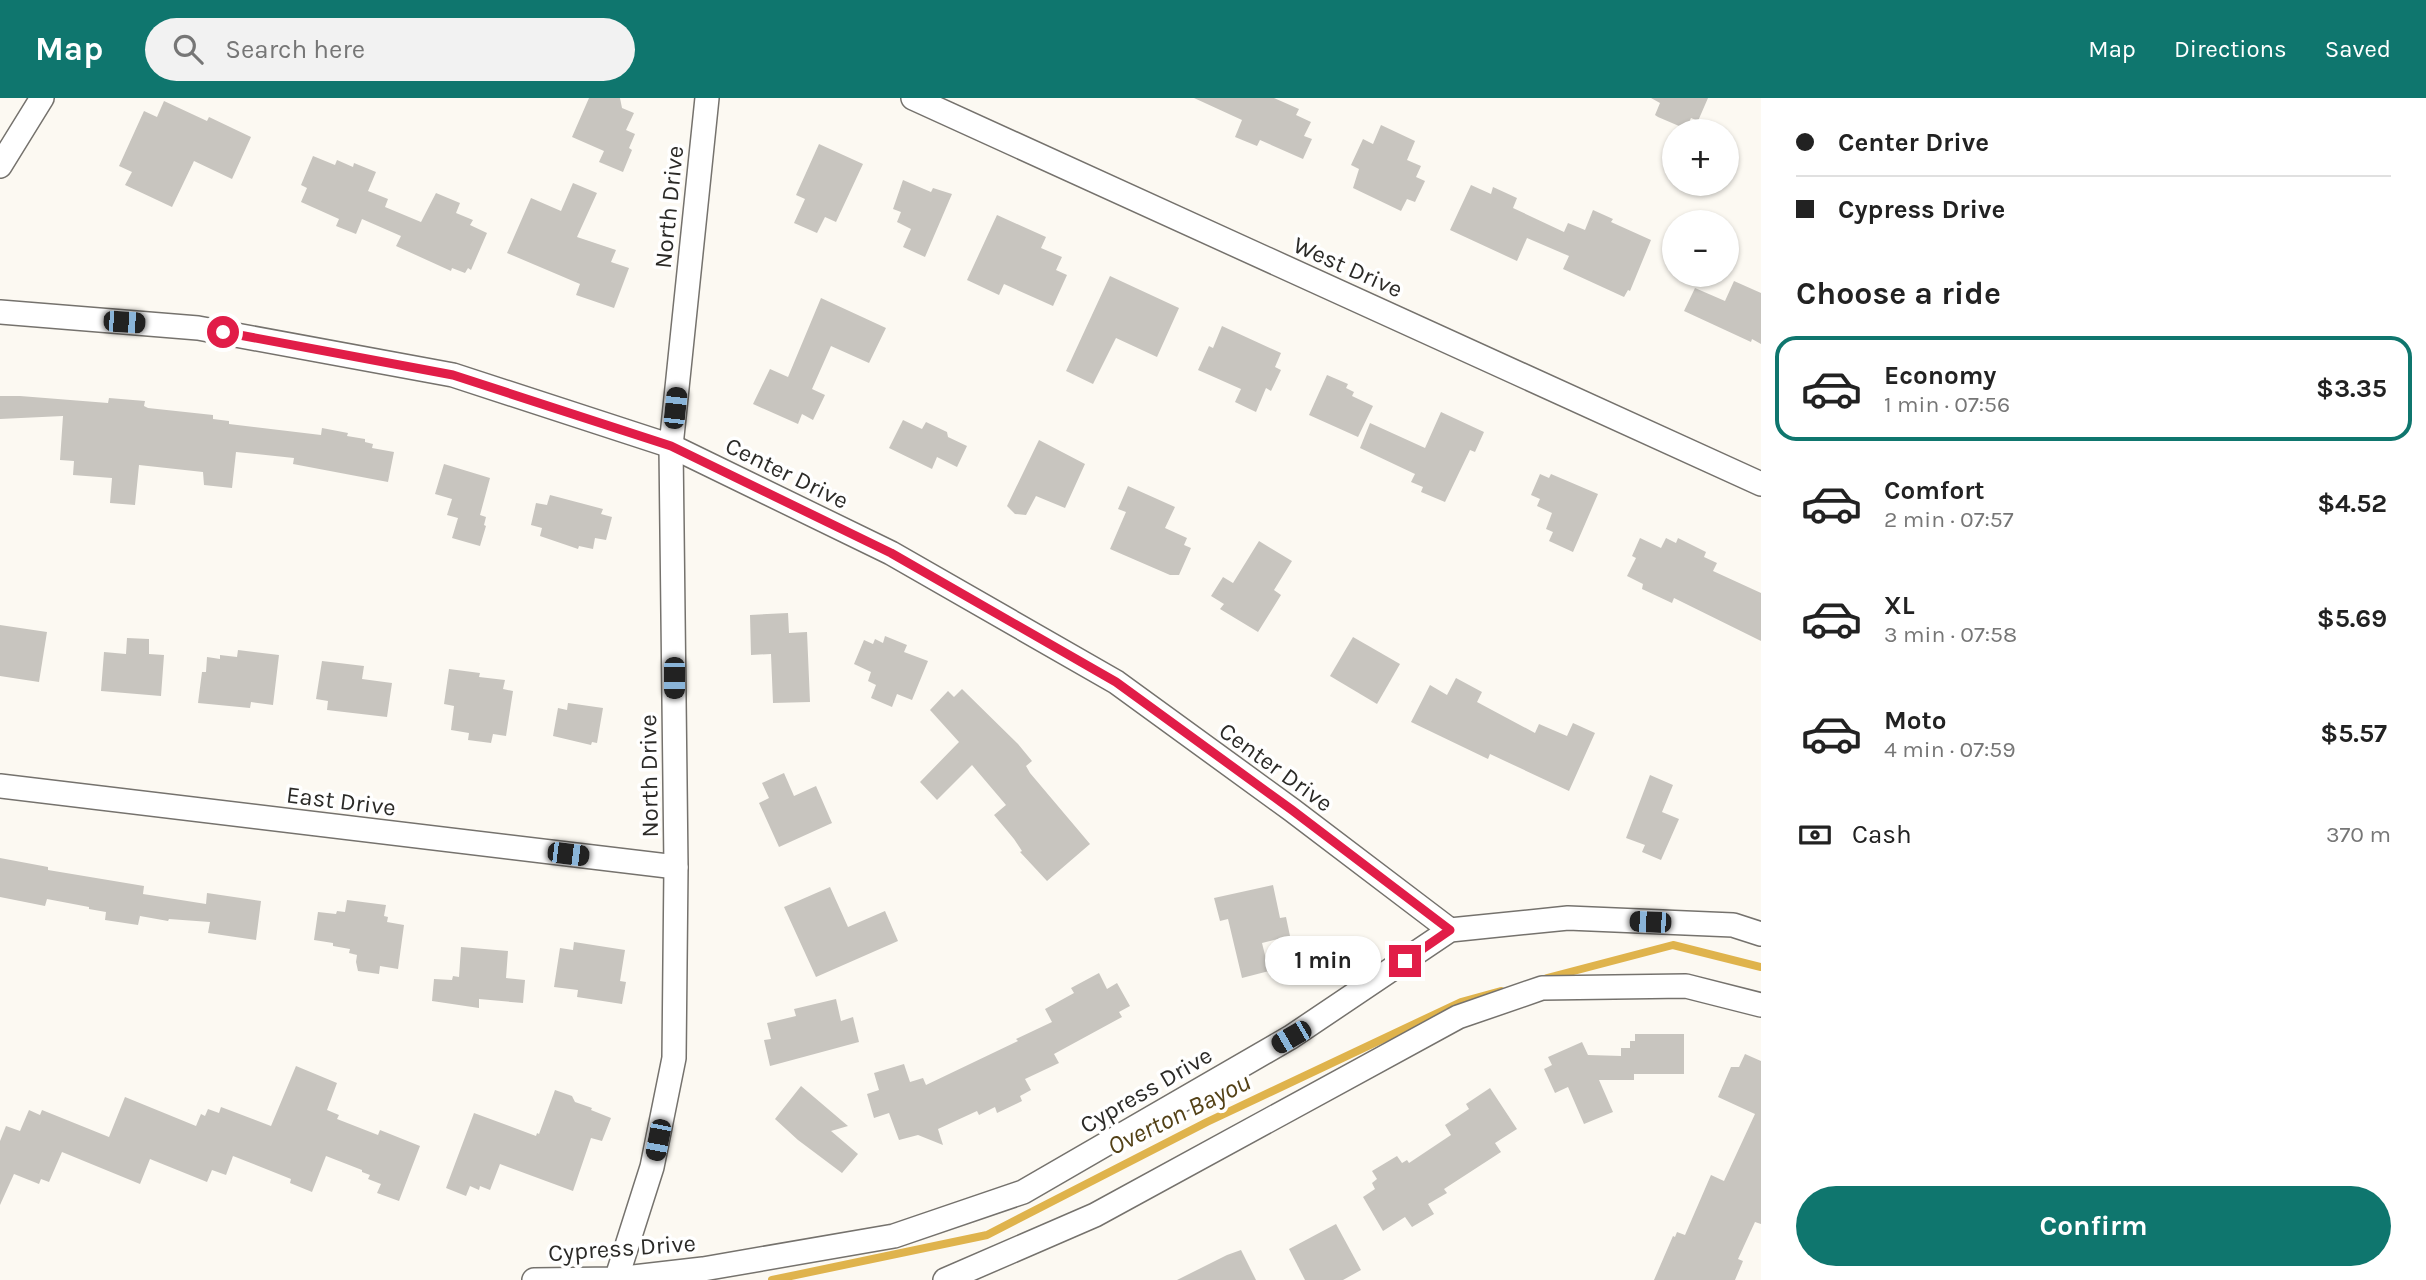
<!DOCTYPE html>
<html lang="en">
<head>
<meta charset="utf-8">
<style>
  :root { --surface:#fff; --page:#f2f2f2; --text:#222; --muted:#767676; --line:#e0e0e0; --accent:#0f766e }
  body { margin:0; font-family:Karla,sans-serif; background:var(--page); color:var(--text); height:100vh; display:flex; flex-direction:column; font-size:26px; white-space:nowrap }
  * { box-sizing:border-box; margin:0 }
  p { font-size:23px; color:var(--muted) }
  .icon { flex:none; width:38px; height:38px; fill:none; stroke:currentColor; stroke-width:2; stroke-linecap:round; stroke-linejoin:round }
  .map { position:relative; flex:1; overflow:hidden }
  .sheet { display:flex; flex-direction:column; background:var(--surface); width:665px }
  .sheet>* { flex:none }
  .guide { display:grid; align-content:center; height:154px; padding:0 35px; background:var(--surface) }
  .fabs { position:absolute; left:1662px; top:21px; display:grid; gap:14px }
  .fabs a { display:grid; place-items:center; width:77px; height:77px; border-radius:50%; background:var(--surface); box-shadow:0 2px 5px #0004; font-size:35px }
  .end { position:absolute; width:32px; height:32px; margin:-16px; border:9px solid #e11d48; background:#fff; box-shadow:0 0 0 4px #fff }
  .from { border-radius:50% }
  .bubble { position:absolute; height:49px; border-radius:24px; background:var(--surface); box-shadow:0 2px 5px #0004; font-size:23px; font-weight:700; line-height:49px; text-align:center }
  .car { position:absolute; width:21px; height:42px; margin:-21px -10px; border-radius:9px; box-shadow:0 0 5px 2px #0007; background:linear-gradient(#222 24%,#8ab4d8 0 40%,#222 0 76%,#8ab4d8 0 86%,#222 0) }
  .guide b { display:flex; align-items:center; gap:24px; height:66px; font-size:26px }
  .guide b+b { border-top:2px solid var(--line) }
  .guide i { width:18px; height:18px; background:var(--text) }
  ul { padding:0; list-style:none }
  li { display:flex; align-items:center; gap:21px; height:105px; margin:0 14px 10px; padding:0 21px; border:4px solid transparent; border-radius:21px }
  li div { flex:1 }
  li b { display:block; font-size:26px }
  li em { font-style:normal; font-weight:700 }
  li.selected { border-color:var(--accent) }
  li>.icon { width:63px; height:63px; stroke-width:1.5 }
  h2 { padding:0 35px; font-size:32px; line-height:84px }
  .pay { display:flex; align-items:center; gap:18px; height:77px; padding:0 35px; font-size:26px }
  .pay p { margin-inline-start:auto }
  .button { display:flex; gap:14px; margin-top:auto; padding:14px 35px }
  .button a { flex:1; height:80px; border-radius:42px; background:var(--accent); color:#fff; font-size:28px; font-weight:700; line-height:80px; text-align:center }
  header { display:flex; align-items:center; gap:42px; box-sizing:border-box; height:98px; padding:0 35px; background:var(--accent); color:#fff }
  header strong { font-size:33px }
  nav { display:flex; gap:38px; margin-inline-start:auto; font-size:24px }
  .search { width:490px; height:63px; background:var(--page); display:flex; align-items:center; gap:18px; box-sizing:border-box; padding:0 24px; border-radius:38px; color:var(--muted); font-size:26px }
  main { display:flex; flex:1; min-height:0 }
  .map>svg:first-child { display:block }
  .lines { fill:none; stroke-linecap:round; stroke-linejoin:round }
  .stream { stroke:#dfb34c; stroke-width:8 }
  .building { fill:#c8c5bf }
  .street-casing { stroke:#75726d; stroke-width:26 }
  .street { stroke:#fff; stroke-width:23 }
  .route { stroke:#e11d48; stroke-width:9 }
  .labels { text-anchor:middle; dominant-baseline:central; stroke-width:7; stroke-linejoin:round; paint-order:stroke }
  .street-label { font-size:24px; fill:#2b2a27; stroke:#fff }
  .water-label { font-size:26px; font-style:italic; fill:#534116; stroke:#fff }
</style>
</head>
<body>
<header>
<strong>Map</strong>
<div class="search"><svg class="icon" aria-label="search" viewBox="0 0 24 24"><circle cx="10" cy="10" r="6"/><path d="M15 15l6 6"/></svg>Search here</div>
<nav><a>Map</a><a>Directions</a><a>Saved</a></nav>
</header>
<main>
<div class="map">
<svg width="1761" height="1182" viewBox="0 0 1761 1182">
  <rect width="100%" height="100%" fill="#fcf9f2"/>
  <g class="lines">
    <g class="stream">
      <polyline points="1547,880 1673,847 1761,869"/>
      <polyline points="772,1182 987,1137 1207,1024 1461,904 1501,893"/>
    </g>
  </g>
  <g class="building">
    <polygon points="589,0 620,0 622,10 634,15 626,32 635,36 629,50 632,52 623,74 599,64 604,53 572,39"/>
    <polygon points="1194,0 1274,0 1299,11 1296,17 1311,24 1304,38 1312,41 1303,61 1260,42 1257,48 1235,39 1242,22"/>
    <polygon points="1651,0 1708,0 1698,23 1691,20 1686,31 1658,19 1655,17 1660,5"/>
    <polygon points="164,3 207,23 209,19 251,39 232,81 194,63 172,109 125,87 132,74 119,68 144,13 157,19"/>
    <polygon points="1381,27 1415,43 1407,62 1421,68 1416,79 1425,83 1415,104 1407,101 1401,113 1353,90 1359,71 1351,67 1363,41 1373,46"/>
    <polygon points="819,46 863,66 836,124 825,119 817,135 794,125 805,101 796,97"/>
    <polygon points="313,58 335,67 337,62 353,69 354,65 376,74 368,93 388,101 385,109 421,124 436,95 460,105 456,115 473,122 470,127 487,135 471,172 468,170 465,175 452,170 451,173 396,148 401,138 362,121 356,136 336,128 339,121 301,104 307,90 301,87"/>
    <polygon points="903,82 931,94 933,90 952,96 925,159 903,149 911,131 897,124 901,114 893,111"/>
    <polygon points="573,85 597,95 577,139 616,152 611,164 629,170 614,210 576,197 580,186 507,155 531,100 561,113"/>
    <polygon points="1471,87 1491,96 1493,89 1517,100 1513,110 1564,134 1568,125 1585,132 1593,112 1613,121 1611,124 1651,142 1630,193 1628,192 1624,199 1563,171 1569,158 1527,140 1517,163 1450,132"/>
    <polygon points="997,117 1046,139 1041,150 1062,159 1056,172 1067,177 1053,208 1004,186 999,197 967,182"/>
    <polygon points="1110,178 1179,210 1157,259 1116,240 1093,286 1066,273"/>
    <polygon points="1734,183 1761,195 1761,246 1752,241 1751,244 1684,213 1695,190 1725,203"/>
    <polygon points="821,200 886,230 869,265 831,248 812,291 825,297 813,322 802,316 798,326 753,306 770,271 788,279"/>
    <polygon points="1222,228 1281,255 1275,269 1281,272 1271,293 1266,290 1256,314 1235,304 1241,291 1198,272 1209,248 1213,250"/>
    <polygon points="1327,277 1348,286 1346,290 1354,294 1352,298 1373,308 1358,339 1309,317"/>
    <polygon points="0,298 20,298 108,305 109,300 145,303 144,308 148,310 213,317 213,321 229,323 229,326 321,337 322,330 348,335 347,338 365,341 365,344 373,346 372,350 394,354 388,384 293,366 294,360 236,354 232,390 204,387 203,374 139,367 135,407 110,405 112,380 73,377 74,363 60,362 63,318 0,321"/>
    <polygon points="1441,314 1484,334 1475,354 1470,352 1445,404 1421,394 1423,389 1411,384 1415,376 1360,350 1370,325 1425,350"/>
    <polygon points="903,322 922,331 926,324 947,334 948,339 967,348 957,369 937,359 932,371 889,350"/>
    <polygon points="1039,342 1085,366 1065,410 1036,398 1026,417 1015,416 1007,408"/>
    <polygon points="444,366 490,380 480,417 486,419 484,427 486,428 480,448 452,440 458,420 447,417 452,401 435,396"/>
    <polygon points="1540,376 1549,380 1551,376 1598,396 1573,454 1549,443 1553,434 1546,431 1552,415 1537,408 1540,401 1531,397"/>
    <polygon points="1128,388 1175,409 1165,430 1187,440 1184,447 1191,450 1179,477 1170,477 1110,451 1126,414 1118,411"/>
    <polygon points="550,397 603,411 601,416 612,419 606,442 595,440 593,451 579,448 578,451 540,438 542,430 531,427 536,405 547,407"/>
    <polygon points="1640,440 1661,450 1666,440 1676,445 1678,440 1706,454 1704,459 1717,465 1713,473 1761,495 1761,543 1674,500 1672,505 1642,491 1643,486 1627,478 1636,460 1632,458"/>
    <polygon points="1259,443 1292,463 1274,492 1281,497 1258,534 1220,511 1224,506 1211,498 1223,479 1233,485"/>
    <polygon points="788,515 789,535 807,534 810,604 773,605 771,556 751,557 750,517"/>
    <polygon points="0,527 47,534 39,584 0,578"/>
    <polygon points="885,538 907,547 904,554 928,563 912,602 897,596 892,609 871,600 876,587 868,583 871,574 854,566 864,542 873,546 875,541 883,545"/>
    <polygon points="1353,539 1400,566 1377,606 1330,578"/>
    <polygon points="127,540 149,541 149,556 164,557 161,598 101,593 104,554 126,556"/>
    <polygon points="238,552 279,557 273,607 251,604 250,610 198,605 202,574 206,574 207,559 220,561 220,557 237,559"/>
    <polygon points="322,563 364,568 362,581 392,585 387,619 327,612 328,603 316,601"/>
    <polygon points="449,571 480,575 479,579 505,582 503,591 513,593 506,638 493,636 491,645 468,642 469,635 451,632 454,608 444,606"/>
    <polygon points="1456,580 1482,594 1477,604 1535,635 1539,626 1567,638 1573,625 1595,635 1569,693 1490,656 1488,661 1411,624 1430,587 1447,597"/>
    <polygon points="962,591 1018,646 1032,663 1026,668 1030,675 1090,746 1047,783 1020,754 1022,753 1014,741 994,717 1006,707 972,667 937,702 920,684 959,644 930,612 948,593 954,599"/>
    <polygon points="568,605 603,610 597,645 592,644 591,647 553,638 558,610 567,612"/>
    <polygon points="784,675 794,698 816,688 832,725 779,749 759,705 769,700 762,685"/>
    <polygon points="1650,677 1673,687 1662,714 1679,721 1661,762 1642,754 1645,747 1626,740"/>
    <polygon points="0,760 48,769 48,772 144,788 143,796 206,806 207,795 261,803 256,842 208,835 210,824 169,821 168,823 140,818 138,827 105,822 106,814 89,811 89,809 47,801 45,808 0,799"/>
    <polygon points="1273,787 1280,820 1286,819 1290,838 1262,845 1269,873 1242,880 1228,821 1220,823 1214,800"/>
    <polygon points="830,789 848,829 885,813 898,843 816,879 784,809"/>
    <polygon points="347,802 386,807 384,818 388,819 387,824 404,827 398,871 380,868 379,876 358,873 356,864 357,857 349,855 350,851 333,848 333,845 314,842 318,814 336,816 337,813 345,814"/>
    <polygon points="574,844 625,852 620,883 626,884 622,906 577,899 578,892 554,889 560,850 573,852"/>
    <polygon points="461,849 508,853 506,880 525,882 523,905 479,901 479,910 432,903 434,881 452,882 453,878 459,879"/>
    <polygon points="1099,875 1107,891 1117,885 1130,908 1119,914 1122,919 1054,956 1059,965 1025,981 1031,992 1020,998 1022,1003 997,1015 995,1009 979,1017 977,1013 938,1031 943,1047 918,1037 899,1042 889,1015 874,1020 867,996 879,992 874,975 904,966 910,984 923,980 926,987 1018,943 1016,941 1052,924 1045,911 1074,895 1071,890"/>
    <polygon points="836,901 841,923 853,919 859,944 770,968 764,942 771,941 767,925 796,918 794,911"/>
    <polygon points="1635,936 1684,936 1684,976 1634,976 1634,982 1599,982 1613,1014 1584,1026 1568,989 1555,995 1544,971 1552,967 1548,959 1582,944 1588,957 1621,958 1621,950 1630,950 1630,943 1635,943"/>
    <polygon points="1745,956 1761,963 1761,1126 1755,1124 1738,1161 1743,1163 1735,1182 1654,1182 1673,1138 1675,1139 1677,1134 1685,1137 1711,1077 1724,1083 1755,1016 1718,999 1731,969 1739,969"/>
    <polygon points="296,968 337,985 327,1012 339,1017 337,1021 378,1037 380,1032 420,1048 399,1103 377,1095 381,1086 368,1081 370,1077 362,1074 362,1072 326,1058 312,1094 290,1085 291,1081 233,1058 226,1077 212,1072 207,1084 150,1061 140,1086 62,1054 49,1084 41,1081 39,1086 14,1076 0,1107 0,1043 6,1028 20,1033 29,1012 40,1017 42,1012 109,1039 125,999 196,1028 201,1016 205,1018 208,1011 219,1015 221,1009 271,1028"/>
    <polygon points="801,988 848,1028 831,1033 858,1056 842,1075 798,1042 775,1021"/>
    <polygon points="1490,990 1517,1031 1495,1045 1501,1054 1444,1091 1447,1095 1428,1106 1434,1116 1412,1129 1405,1119 1383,1133 1363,1099 1375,1091 1372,1085 1377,1081 1372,1073 1397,1058 1402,1065 1407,1062 1409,1065 1451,1037 1445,1027 1469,1011 1466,1006"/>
    <polygon points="555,992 572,998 575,1004 592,1010 591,1012 611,1020 602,1043 591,1040 573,1093 500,1066 490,1092 480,1088 479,1092 470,1088 466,1098 446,1090 474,1015 536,1038 537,1035 539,1036"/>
    <polygon points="1336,1126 1361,1172 1343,1182 1305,1182 1289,1151"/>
    <polygon points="1241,1152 1256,1182 1177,1182 1227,1157"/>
  </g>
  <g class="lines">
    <g class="street-casing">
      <g id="street">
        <polyline points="913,0 1761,386"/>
        <polyline points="0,68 42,0"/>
        <polyline points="0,214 198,230 453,277 671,348 891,455 1116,584 1292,712 1450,832"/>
        <polyline points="0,688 676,769"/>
        <polyline points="534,1182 616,1181 703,1171 894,1138 1023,1094 1291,939 1450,832 1568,820 1733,827 1761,836"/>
        <polyline points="616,1182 652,1069 674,960 676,769 671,348 707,0"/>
        <polyline points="945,1182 1095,1117 1458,919 1542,890 1686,888 1761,907"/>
      </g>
    </g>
    <use href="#street" class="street"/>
  </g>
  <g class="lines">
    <polyline class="route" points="223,234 453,277 671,348 891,455 1116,584 1292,712 1450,832 1405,863"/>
  </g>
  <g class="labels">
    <g class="street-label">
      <text transform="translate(669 109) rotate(-84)">North Drive</text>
      <text transform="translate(1348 169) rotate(24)">West Drive</text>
      <text transform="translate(787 375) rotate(26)">Center Drive</text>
      <text transform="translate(1276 669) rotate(36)">Center Drive</text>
      <text transform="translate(649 678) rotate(-91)">North Drive</text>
      <text transform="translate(341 703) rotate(7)">East Drive</text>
      <text transform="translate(1146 992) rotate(-30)">Cypress Drive</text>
      <text transform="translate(622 1150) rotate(-4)">Cypress Drive</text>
    </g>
    <g class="water-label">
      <text transform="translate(1179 1016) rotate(-26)">Overton Bayou</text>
    </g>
  </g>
</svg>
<div class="fabs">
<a>+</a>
<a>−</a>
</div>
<i class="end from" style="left:223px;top:234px"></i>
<i class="end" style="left:1405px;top:863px"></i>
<div class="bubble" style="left:1265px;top:838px;width:116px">1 min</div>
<i class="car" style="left:124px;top:224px;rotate:94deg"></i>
<i class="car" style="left:675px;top:310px;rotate:6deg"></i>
<i class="car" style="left:674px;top:580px;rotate:180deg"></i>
<i class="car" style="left:568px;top:756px;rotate:97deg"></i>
<i class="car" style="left:1650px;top:824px;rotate:272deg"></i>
<i class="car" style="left:1291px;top:939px;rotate:240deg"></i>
<i class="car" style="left:658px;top:1042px;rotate:191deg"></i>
</div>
<section class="sheet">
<div class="guide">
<b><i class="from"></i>Center Drive</b>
<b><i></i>Cypress Drive</b>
</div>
<h2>Choose a ride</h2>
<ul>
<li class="selected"><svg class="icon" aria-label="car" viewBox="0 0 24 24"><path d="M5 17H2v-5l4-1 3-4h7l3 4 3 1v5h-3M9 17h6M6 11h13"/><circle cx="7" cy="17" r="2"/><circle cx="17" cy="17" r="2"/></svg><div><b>Economy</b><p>1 min · 07:56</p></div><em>$3.35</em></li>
<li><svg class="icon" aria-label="car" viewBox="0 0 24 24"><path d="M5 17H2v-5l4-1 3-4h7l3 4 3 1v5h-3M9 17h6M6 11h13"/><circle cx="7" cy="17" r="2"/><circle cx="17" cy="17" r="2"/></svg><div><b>Comfort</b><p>2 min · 07:57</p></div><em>$4.52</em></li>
<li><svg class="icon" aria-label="car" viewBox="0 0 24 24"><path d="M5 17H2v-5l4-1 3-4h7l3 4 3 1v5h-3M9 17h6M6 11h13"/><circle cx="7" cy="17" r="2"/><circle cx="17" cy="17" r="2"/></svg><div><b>XL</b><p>3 min · 07:58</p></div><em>$5.69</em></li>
<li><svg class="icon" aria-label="car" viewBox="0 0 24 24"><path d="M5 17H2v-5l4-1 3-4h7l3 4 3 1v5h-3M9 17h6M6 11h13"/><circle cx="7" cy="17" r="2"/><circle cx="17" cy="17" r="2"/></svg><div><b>Moto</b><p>4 min · 07:59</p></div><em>$5.57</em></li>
</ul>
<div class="pay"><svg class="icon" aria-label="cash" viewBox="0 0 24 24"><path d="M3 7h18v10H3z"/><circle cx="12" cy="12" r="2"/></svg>Cash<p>370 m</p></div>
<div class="button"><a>Confirm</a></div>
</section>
</main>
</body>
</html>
